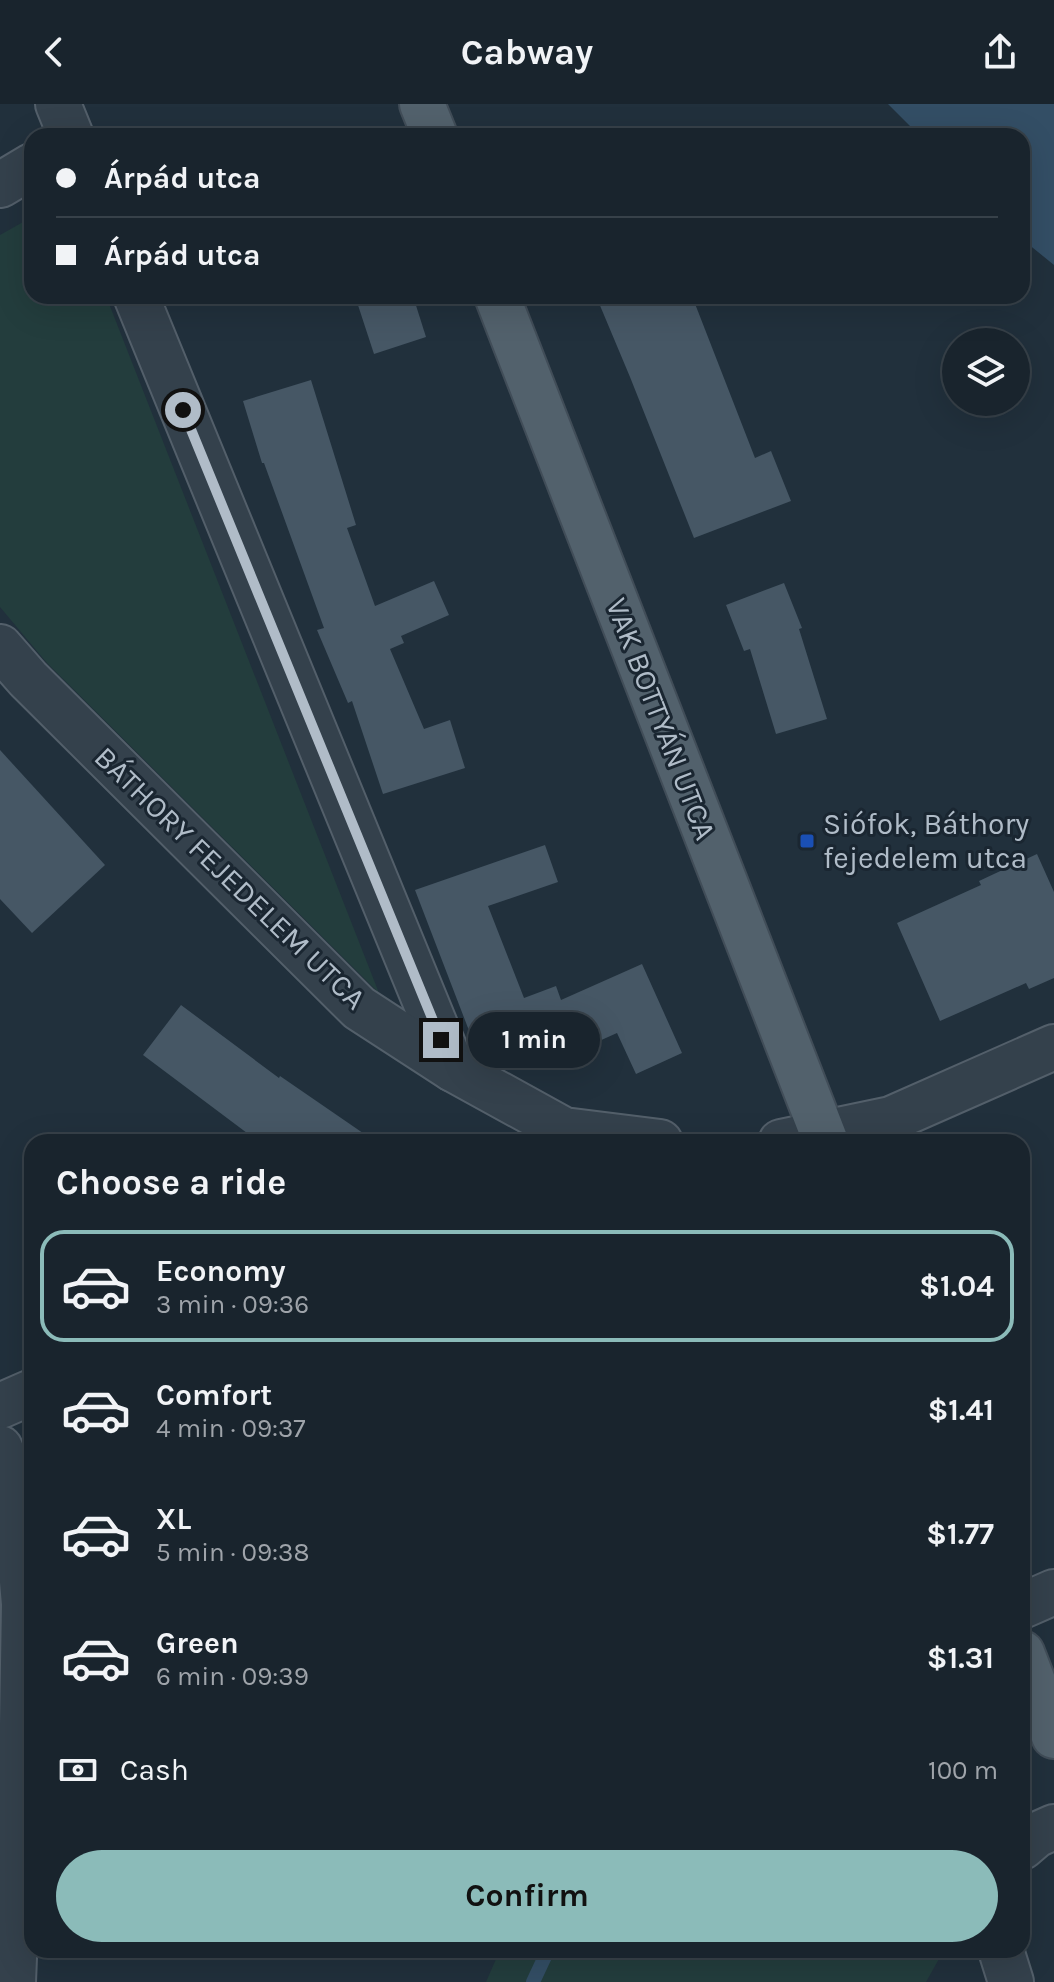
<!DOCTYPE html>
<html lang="en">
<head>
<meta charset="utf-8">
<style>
  :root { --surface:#19242d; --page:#222c35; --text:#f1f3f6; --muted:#9fa4aa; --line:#374149; --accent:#8bbbb9 }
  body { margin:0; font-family:Karla,sans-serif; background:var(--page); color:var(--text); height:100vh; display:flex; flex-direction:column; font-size:30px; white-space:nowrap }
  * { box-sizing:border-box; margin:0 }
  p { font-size:26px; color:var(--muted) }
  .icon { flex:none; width:44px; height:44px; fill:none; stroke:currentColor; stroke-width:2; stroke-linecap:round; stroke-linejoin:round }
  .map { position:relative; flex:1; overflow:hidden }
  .sheet { position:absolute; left:24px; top:1030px; width:1006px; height:824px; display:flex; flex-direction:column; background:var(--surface); border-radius:24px; box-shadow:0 8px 32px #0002,0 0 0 2px var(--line) }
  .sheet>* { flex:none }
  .guide { position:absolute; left:24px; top:24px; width:1006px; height:176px; border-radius:24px; box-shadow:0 8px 32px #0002,0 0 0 2px var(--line); display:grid; align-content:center; height:176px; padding:0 32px; background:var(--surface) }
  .controls { position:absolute; left:942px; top:224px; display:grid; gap:16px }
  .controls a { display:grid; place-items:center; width:88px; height:88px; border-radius:50%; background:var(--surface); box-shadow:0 8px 32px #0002,0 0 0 2px var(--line); font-size:40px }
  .end { position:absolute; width:36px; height:36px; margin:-18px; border:10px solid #b0bcc8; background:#111; box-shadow:0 0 0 4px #111 }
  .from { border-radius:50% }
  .bubble { position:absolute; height:56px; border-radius:28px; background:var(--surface); box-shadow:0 8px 32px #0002,0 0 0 2px var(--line); font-size:26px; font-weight:700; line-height:56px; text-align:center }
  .guide b { display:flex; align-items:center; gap:28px; height:76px; font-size:30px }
  .guide b+b { border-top:2px solid var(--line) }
  .guide i { width:20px; height:20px; background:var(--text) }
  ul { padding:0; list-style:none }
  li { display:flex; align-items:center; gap:24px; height:112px; margin:0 16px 12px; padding:0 16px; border:4px solid transparent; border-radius:24px }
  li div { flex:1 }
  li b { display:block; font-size:30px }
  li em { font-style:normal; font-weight:700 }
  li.selected { border-color:var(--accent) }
  li>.icon { width:72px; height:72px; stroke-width:1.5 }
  h2 { padding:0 32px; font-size:36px; line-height:96px }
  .pay { display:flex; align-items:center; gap:20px; height:88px; padding:0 32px; font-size:30px }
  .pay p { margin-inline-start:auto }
  .action { display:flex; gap:16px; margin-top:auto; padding:16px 32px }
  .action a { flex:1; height:92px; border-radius:48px; background:var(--accent); color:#111; font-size:32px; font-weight:700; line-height:92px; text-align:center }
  header { display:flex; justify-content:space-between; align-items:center; height:104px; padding:0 32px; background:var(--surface); font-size:36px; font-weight:700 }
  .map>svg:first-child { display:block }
  .green { fill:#233d3d }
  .water { fill:#334e65 }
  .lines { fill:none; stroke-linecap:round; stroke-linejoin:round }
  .stream { stroke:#334e65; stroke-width:14 }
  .building { fill:#465765 }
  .minor-casing { stroke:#535f6a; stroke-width:48 }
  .major-casing { stroke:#414d58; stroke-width:48 }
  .minor { stroke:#34414c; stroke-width:44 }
  .major { stroke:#52616c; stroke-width:44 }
  .route { stroke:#b0bcc8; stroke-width:10 }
  .transit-dot { fill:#1a4fb4; stroke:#1a2631; stroke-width:3 }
  .labels { text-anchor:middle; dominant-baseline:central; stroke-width:6; stroke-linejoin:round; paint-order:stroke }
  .street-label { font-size:30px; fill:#b0bcc8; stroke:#1a2631 }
  .poi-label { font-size:30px; fill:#b0bcc8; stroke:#1a2631; text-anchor:start }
</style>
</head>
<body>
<header><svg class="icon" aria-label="back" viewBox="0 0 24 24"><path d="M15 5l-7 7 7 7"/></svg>Cabway<svg class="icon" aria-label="share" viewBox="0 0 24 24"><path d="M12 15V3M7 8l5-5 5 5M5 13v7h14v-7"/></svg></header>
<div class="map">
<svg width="1054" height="1878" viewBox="0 0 1054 1878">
  <rect width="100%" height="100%" fill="#21303c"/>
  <g class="green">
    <polygon points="32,113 32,192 106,192 379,889 47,559 0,503 0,131"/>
    <polygon points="500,1846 944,1846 926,1878 486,1878"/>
  </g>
  <polygon class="water" points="888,0 1054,0 1054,161 1022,135 1022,32 920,32"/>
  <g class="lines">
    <polyline class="stream" points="533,1878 548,1846"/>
  </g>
  <g class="building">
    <polygon points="355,192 413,192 426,233 374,250"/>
    <polygon points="596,192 692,192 755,354 771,347 791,397 694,434 630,273"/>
    <polygon points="311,276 356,421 347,424 375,502 434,477 449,511 401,532 404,539 390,545 424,625 450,616 465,664 383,690 352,597 348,599 317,526 324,524 264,359 262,359 243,297"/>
    <polygon points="784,479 802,524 799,525 827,615 776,630 750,545 744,547 726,501"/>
    <polygon points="0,646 105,761 32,829 0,795"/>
    <polygon points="545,741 558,778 488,802 524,894 556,882 561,896 642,860 682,949 636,970 617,929 588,942 581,926 494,959 478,950 415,786"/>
    <polygon points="1037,750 1054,788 1054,874 1029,885 1026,879 940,917 897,819 981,781 979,777"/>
    <polygon points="181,901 279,974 280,972 376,1038 259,1038 143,951"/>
  </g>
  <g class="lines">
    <g class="minor-casing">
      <g id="minor">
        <polyline points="58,0 71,32"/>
        <polyline points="0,81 32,62"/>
        <polyline points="136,192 453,965"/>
        <polyline points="0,543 28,575 359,904 453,965 564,1026 660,1038"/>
        <polyline points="781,1038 891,1015 1054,943"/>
        <polyline points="0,1302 32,1288"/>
        <polyline points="0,1344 13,1375 24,1500 21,1682 13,1878"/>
        <polyline points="1022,1502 1054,1488"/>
        <polyline points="1022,1743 1036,1731 1054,1723"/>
        <polyline points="1001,1846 1011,1878"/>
      </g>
    </g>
    <g class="major-casing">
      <g id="major">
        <polyline points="422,0 435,32"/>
        <polyline points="497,192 826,1038"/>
        <polyline points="1022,1549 1054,1632"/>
      </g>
    </g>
    <use href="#minor" class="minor"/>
    <use href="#major" class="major"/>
  </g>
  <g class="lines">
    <polyline class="route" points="183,306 441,936"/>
  </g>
  <rect class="transit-dot" x="799" y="729" width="16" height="16" rx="4"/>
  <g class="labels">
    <g class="street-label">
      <text transform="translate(661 615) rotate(69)">VAK BOTTYÁN UTCA</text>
      <text transform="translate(230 774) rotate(44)">BÁTHORY FEJEDELEM UTCA</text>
    </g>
    <g class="poi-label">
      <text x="823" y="720">Siófok, Báthory<tspan x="823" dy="34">fejedelem utca</tspan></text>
    </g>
  </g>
</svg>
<div class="controls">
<a><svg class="icon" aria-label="layers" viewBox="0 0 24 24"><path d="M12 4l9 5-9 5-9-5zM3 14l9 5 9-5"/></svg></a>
</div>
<i class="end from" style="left:183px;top:306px"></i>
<i class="end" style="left:441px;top:936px"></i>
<div class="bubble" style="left:468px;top:908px;width:132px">1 min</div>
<div class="guide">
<b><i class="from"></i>Árpád utca</b>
<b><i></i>Árpád utca</b>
</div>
<section class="sheet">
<h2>Choose a ride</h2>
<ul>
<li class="selected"><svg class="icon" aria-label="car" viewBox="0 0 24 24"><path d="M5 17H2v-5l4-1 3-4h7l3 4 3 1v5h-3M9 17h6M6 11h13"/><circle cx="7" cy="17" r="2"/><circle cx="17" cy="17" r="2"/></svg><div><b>Economy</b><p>3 min · 09:36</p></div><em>$1.04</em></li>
<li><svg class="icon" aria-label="car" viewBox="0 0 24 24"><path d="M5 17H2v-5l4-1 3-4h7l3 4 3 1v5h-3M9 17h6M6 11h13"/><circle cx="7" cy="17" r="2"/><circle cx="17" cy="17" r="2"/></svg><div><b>Comfort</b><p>4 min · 09:37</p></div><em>$1.41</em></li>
<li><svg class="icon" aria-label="car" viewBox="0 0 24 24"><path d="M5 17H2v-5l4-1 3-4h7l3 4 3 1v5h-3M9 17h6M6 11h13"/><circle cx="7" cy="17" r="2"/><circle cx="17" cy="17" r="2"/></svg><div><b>XL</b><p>5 min · 09:38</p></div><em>$1.77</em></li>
<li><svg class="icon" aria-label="car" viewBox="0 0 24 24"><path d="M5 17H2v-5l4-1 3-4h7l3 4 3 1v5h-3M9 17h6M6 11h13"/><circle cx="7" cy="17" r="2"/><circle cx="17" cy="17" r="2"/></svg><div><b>Green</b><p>6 min · 09:39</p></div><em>$1.31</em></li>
</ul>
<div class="pay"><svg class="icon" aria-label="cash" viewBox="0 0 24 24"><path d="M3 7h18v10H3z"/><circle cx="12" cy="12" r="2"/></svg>Cash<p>100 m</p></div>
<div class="action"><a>Confirm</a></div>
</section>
</div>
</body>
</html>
